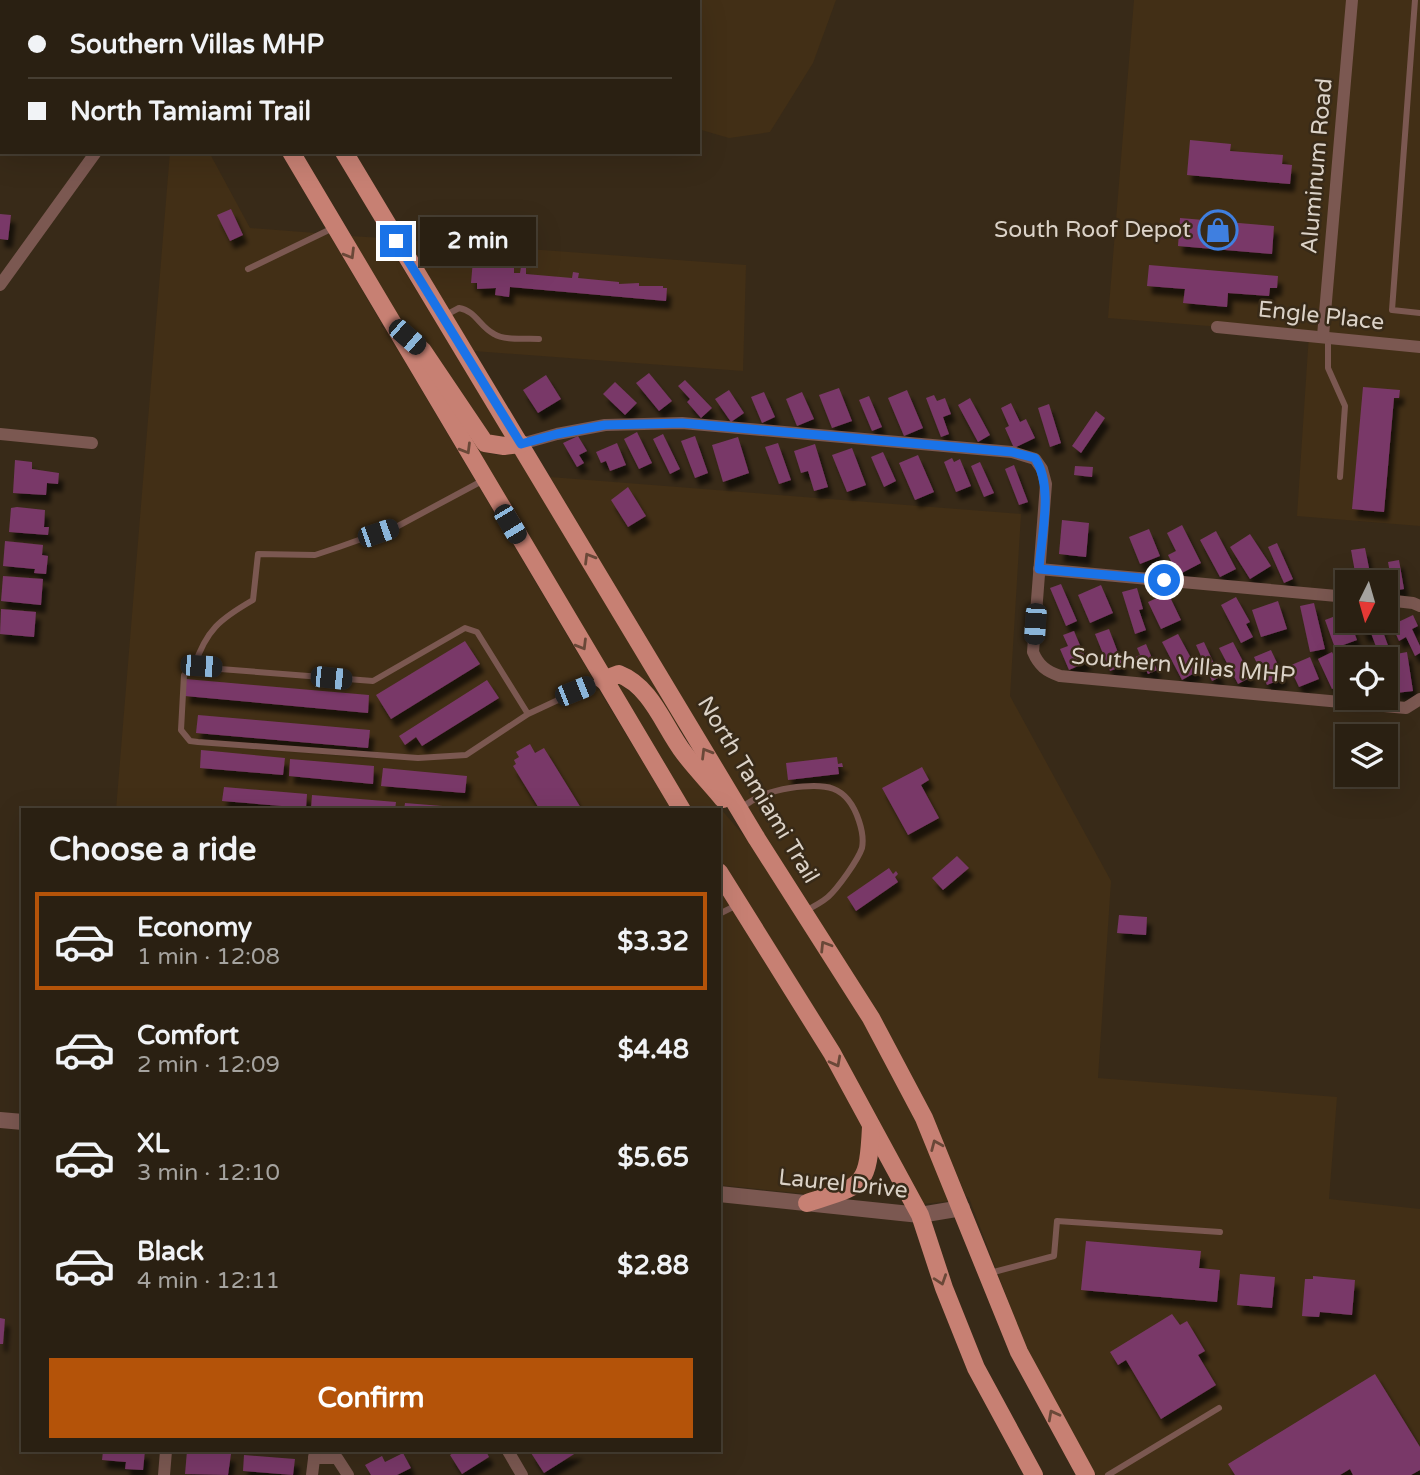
<!DOCTYPE html>
<html lang="en">
<head>
<meta charset="utf-8">
<style>
  :root { --surface:#2a2012; --page:#362d20; --text:#f1f3f6; --muted:#a5a39f; --line:#463e32; --accent:#b45309 }
  body { margin:0; font-family:"Varela Round",sans-serif; background:var(--page); color:var(--text); height:100vh; display:flex; flex-direction:column; font-size:26px; white-space:nowrap }
  * { box-sizing:border-box; margin:0 }
  p { font-size:23px; color:var(--muted) }
  .icon { flex:none; width:38px; height:38px; fill:none; stroke:currentColor; stroke-width:2; stroke-linecap:round; stroke-linejoin:round }
  .map { position:relative; flex:1; overflow:hidden }
  .drawer { position:absolute; left:21px; top:808px; width:700px; height:644px; display:flex; flex-direction:column; background:var(--surface); border-radius:0px; box-shadow:0 7px 28px #0002,0 0 0 2px var(--line) }
  .drawer>* { flex:none }
  .top-card { position:absolute; left:0px; top:0px; width:700px; height:154px; box-shadow:0 7px 28px #0002,0 0 0 2px var(--line); display:grid; align-content:center; height:154px; padding:0 28px; background:var(--surface) }
  .needle { width:46px; rotate:185deg }
  .buttons { position:absolute; left:1335px; top:570px; display:grid; gap:14px }
  .buttons a { display:grid; place-items:center; width:63px; height:63px; border-radius:0px; background:var(--surface); box-shadow:0 7px 28px #0002,0 0 0 2px var(--line); font-size:35px }
  .end { position:absolute; width:32px; height:32px; margin:-16px; border:9px solid #1a73e8; background:#fff; box-shadow:0 0 0 4px #fff }
  .from { border-radius:50% }
  .bubble { position:absolute; height:49px; border-radius:0px; background:var(--surface); box-shadow:0 7px 28px #0002,0 0 0 2px var(--line); font-size:23px; font-weight:700; line-height:49px; text-align:center }
  .car { position:absolute; width:21px; height:42px; margin:-21px -10px; border-radius:9px; box-shadow:0 0 5px 2px #0007; background:linear-gradient(#222 24%,#8ab4d8 0 40%,#222 0 76%,#8ab4d8 0 86%,#222 0) }
  .top-card b { display:flex; align-items:center; gap:24px; height:66px; font-size:26px }
  .top-card b+b { border-top:2px solid var(--line) }
  .top-card i { width:18px; height:18px; background:var(--text) }
  ul { padding:0; list-style:none }
  li { display:flex; align-items:center; gap:21px; height:98px; margin:0 14px 10px; padding:0 14px; border:4px solid transparent; border-radius:0px }
  li div { flex:1 }
  li b { display:block; font-size:26px }
  li em { font-style:normal; font-weight:700 }
  li.selected { border-color:var(--accent) }
  li>.icon { width:63px; height:63px; stroke-width:1.5 }
  h2 { padding:0 28px; font-size:32px; line-height:84px }
  .action { display:flex; gap:14px; margin-top:auto; padding:14px 28px }
  .action a { flex:1; height:80px; border-radius:0px; background:var(--accent); color:#fff; font-size:28px; font-weight:700; line-height:80px; text-align:center }
  .map>svg:first-child { display:block }
  .built { fill:#422f16 }
  .building { fill:#793967; filter:url(#shadow) }
  .lines { fill:none; stroke-linecap:round; stroke-linejoin:round }
  .service { stroke:#7b5851; stroke-width:6 }
  .minor { stroke:#7b5851; stroke-width:12 }
  .tertiary { stroke:#7b5851; stroke-width:16 }
  .primary { stroke:#c78073; stroke-width:18 }
  .oneway { stroke:#6a4838 }
  .route { stroke:#1a73e8; stroke-width:9 }
  .labels { text-anchor:middle; dominant-baseline:central; stroke-width:5; stroke-linejoin:round; paint-order:stroke }
  .street-label { font-size:23px; fill:#dbd2c7; stroke:#382a18 }
  .poi-label { font-size:23px; fill:#dbd2c7; stroke:#382a18; text-anchor:end }
</style>
</head>
<body>
<div class="map">
<svg width="1420" height="1475" viewBox="0 0 1420 1475">
  <defs>
    <filter id="shadow"><feDropShadow dx="4.5" dy="8" stdDeviation="2" flood-color="#0009"/></filter>
  </defs>
  <rect width="100%" height="100%" fill="#382a18"/>
  <g class="built">
    <polygon points="277,0 836,0 813,63 770,132 729,138 698,129 698,2"/>
    <polygon points="1134,0 1420,0 1420,526 1297,516 1309,334 1108,318"/>
    <polygon points="170,152 209,152 250,228 329,234 382,324 381,326 386,330 596,684 597,691 599,690 672,810 116,810"/>
    <polygon points="349,236 384,238 507,437 489,435 429,346 398,318"/>
    <polygon points="405,240 746,265 743,371 474,351"/>
    <polygon points="467,435 483,452 497,455 517,453 698,756 651,687 628,668 622,665 606,669"/>
    <polygon points="550,477 1021,514 1010,696 1111,881 1098,1078 1337,1097 1329,1199 1420,1209 1420,1475 1096,1475 1026,1348 969,1198 966,1196 931,1114"/>
    <polygon points="619,683 640,700 677,758 751,844 864,1023 917,1123 950,1201 923,1204 879,1124 879,1118 875,1118 719,856 719,810 692,810 615,684"/>
    <polygon points="719,889 825,1058 863,1129 861,1161 854,1176 844,1182 807,1194 719,1185"/>
  </g>
  <g class="building">
    <polygon points="1190,140 1231,144 1230,151 1283,155 1282,164 1292,165 1290,184 1187,175"/>
    <polygon points="231,209 243,235 230,241 217,215"/>
    <polygon points="0,214 11,215 8,240 0,239"/>
    <polygon points="1180,218 1274,226 1272,254 1178,246"/>
    <polygon points="473,260 488,262 488,266 514,268 514,273 520,273 521,267 526,268 526,274 572,278 573,272 579,273 578,278 619,282 619,284 639,283 639,286 663,286 663,288 667,288 666,301 510,287 509,297 495,295 496,288 477,289 477,283 471,283"/>
    <polygon points="1149,265 1278,276 1277,288 1270,288 1269,296 1228,293 1227,307 1183,303 1185,289 1147,286"/>
    <polygon points="649,373 672,401 659,411 636,383"/>
    <polygon points="546,375 561,399 538,413 523,390"/>
    <polygon points="685,380 712,408 701,418 687,402 690,399 678,386"/>
    <polygon points="615,382 637,403 625,415 603,394"/>
    <polygon points="1363,387 1400,390 1399,398 1394,398 1384,512 1352,509"/>
    <polygon points="839,388 852,421 832,428 819,395"/>
    <polygon points="729,390 744,413 731,422 715,399"/>
    <polygon points="907,390 923,428 904,436 888,398"/>
    <polygon points="764,392 775,417 762,423 751,397"/>
    <polygon points="802,392 814,419 797,426 786,399"/>
    <polygon points="934,395 937,401 945,398 951,414 943,417 949,434 941,437 926,398"/>
    <polygon points="869,396 882,427 872,431 859,400"/>
    <polygon points="970,398 990,435 978,442 958,405"/>
    <polygon points="1011,403 1020,422 1026,419 1035,438 1014,448 1005,428 1009,426 1001,408"/>
    <polygon points="1049,404 1061,443 1050,447 1038,408"/>
    <polygon points="1096,411 1105,418 1081,453 1072,446"/>
    <polygon points="637,432 652,463 639,469 624,439"/>
    <polygon points="663,434 680,469 670,474 653,439"/>
    <polygon points="578,436 587,451 579,455 584,463 577,467 563,443"/>
    <polygon points="695,436 708,473 695,478 681,441"/>
    <polygon points="738,437 749,473 723,482 712,445"/>
    <polygon points="617,443 626,465 610,471 606,461 601,463 596,452"/>
    <polygon points="778,443 791,480 779,484 765,447"/>
    <polygon points="815,444 828,487 814,491 808,471 801,473 794,451"/>
    <polygon points="852,448 866,485 847,492 832,455"/>
    <polygon points="883,452 896,481 884,487 871,457"/>
    <polygon points="918,455 934,492 915,500 899,463"/>
    <polygon points="952,458 954,462 960,459 971,486 956,492 944,462"/>
    <polygon points="15,460 32,462 32,469 59,473 58,484 47,483 46,495 13,493"/>
    <polygon points="980,462 994,493 984,497 971,466"/>
    <polygon points="1014,465 1028,502 1019,505 1005,469"/>
    <polygon points="1075,466 1093,467 1092,477 1074,475"/>
    <polygon points="628,487 646,516 628,527 611,500"/>
    <polygon points="17,507 45,510 44,527 49,527 48,535 9,532 11,508"/>
    <polygon points="1062,520 1089,523 1086,557 1059,554"/>
    <polygon points="1182,525 1201,563 1178,575 1168,555 1176,551 1167,533"/>
    <polygon points="1149,529 1160,556 1140,564 1129,537"/>
    <polygon points="1216,531 1236,569 1220,577 1200,540"/>
    <polygon points="1250,534 1271,566 1250,579 1230,547"/>
    <polygon points="5,541 43,545 42,555 48,556 46,574 34,573 35,569 3,566"/>
    <polygon points="1277,543 1293,579 1284,583 1268,547"/>
    <polygon points="1365,548 1372,583 1357,583 1351,550"/>
    <polygon points="1399,560 1404,589 1386,592 1383,575 1390,573 1388,562"/>
    <polygon points="3,576 43,579 41,605 1,601"/>
    <polygon points="1061,584 1077,621 1066,626 1050,588"/>
    <polygon points="1101,585 1113,613 1090,623 1078,595"/>
    <polygon points="1137,588 1143,609 1139,610 1146,630 1135,634 1122,592"/>
    <polygon points="1168,593 1181,620 1161,629 1148,602"/>
    <polygon points="1236,597 1250,622 1246,624 1253,637 1241,643 1221,605"/>
    <polygon points="1278,601 1287,629 1261,637 1252,610"/>
    <polygon points="1314,603 1325,649 1310,652 1300,606"/>
    <polygon points="1,609 36,612 34,637 0,634"/>
    <polygon points="1346,612 1348,621 1350,621 1357,640 1335,648 1325,620"/>
    <polygon points="1413,615 1418,626 1412,629 1420,646 1420,653 1415,656 1406,637 1399,641 1392,625"/>
    <polygon points="1359,621 1379,621 1389,648 1378,652 1371,633 1364,635"/>
    <polygon points="1109,629 1123,666 1110,671 1095,634"/>
    <polygon points="1074,631 1087,662 1069,670 1060,649 1068,646 1063,635"/>
    <polygon points="1178,634 1198,671 1182,680 1162,642"/>
    <polygon points="465,641 480,664 391,719 376,695"/>
    <polygon points="1204,642 1220,677 1212,681 1196,645"/>
    <polygon points="1233,642 1251,677 1238,684 1219,648"/>
    <polygon points="1146,644 1157,670 1148,674 1145,668 1139,671 1133,658 1140,655 1137,648"/>
    <polygon points="1271,650 1284,678 1267,685 1254,657"/>
    <polygon points="1332,652 1339,666 1345,662 1348,667 1348,682 1332,689 1318,659"/>
    <polygon points="1407,652 1413,691 1396,693 1391,655"/>
    <polygon points="1310,657 1319,679 1299,687 1289,666"/>
    <polygon points="186,679 369,695 368,713 185,696"/>
    <polygon points="487,680 499,698 422,746 416,737 405,745 399,736"/>
    <polygon points="198,715 370,730 368,748 196,733"/>
    <polygon points="530,744 535,753 544,748 581,808 577,810 540,810 513,766 516,764 514,760 519,757 516,752"/>
    <polygon points="201,750 285,758 283,775 200,768"/>
    <polygon points="837,757 838,764 842,763 843,767 838,767 839,774 788,780 786,763"/>
    <polygon points="290,759 374,766 373,784 289,776"/>
    <polygon points="922,767 929,780 921,785 939,818 908,835 882,788"/>
    <polygon points="383,768 467,776 465,793 381,786"/>
    <polygon points="224,787 307,794 306,808 222,801"/>
    <polygon points="312,795 396,802 395,810 311,809"/>
    <polygon points="405,803 467,808 467,810 404,810"/>
    <polygon points="957,856 969,868 943,890 932,878"/>
    <polygon points="889,868 893,874 896,871 898,874 895,877 898,882 856,911 847,897"/>
    <polygon points="1119,915 1147,917 1146,935 1117,933"/>
    <polygon points="1086,1241 1201,1251 1199,1268 1220,1270 1217,1302 1081,1290"/>
    <polygon points="1240,1274 1275,1277 1272,1308 1237,1305"/>
    <polygon points="1313,1276 1355,1280 1352,1315 1320,1312 1319,1317 1302,1316 1305,1279 1313,1279"/>
    <polygon points="1172,1314 1180,1325 1187,1321 1205,1351 1198,1355 1216,1385 1161,1419 1126,1360 1118,1365 1110,1352"/>
    <polygon points="0,1318 5,1319 3,1344 0,1344"/>
    <polygon points="1375,1374 1420,1447 1420,1470 1411,1475 1353,1475 1350,1469 1340,1475 1235,1475 1228,1464"/>
    <polygon points="103,1451 145,1451 143,1470 125,1469 126,1462 102,1460"/>
    <polygon points="187,1451 231,1454 228,1475 185,1474"/>
    <polygon points="456,1451 486,1451 489,1457 462,1474 450,1455"/>
    <polygon points="534,1451 579,1451 544,1473 531,1453"/>
    <polygon points="403,1453 411,1468 397,1475 371,1475 365,1465 382,1456 385,1462"/>
    <polygon points="244,1455 295,1459 293,1475 243,1471"/>
  </g>
  <g class="lines">
    <g class="service">
      <polyline points="369,0 371,2"/>
      <polyline points="1415,0 1392,310 1420,313"/>
      <polyline points="337,2 340,0"/>
      <polyline points="442,2 448,0"/>
      <polyline points="248,269 333,228"/>
      <path d="M444,316L459,308C476,311 479,326 494,334C505,341 526,338 539,339"/>
      <polyline points="1328,338 1328,368 1345,406 1340,477"/>
      <path d="M194,667C206,630 220,619 253,600L258,554L315,555L339,547L398,526L482,481"/>
      <polyline points="528,714 477,632 465,628 373,681 194,667 184,675 181,730 190,741 198,742 418,758 466,755 528,714 601,680"/>
      <path d="M741,808C757,796 771,791 790,788C825,783 847,784 859,821C862,830 864,838 862,848C858,860 838,888 828,897C822,902 813,907 805,911"/>
      <polyline points="719,914 737,905"/>
      <polyline points="990,1273 1054,1256 1057,1221 1220,1232"/>
      <polyline points="1108,1475 1219,1408"/>
    </g>
    <g class="minor">
      <polyline points="0,32 2,33"/>
      <polyline points="0,285 96,152"/>
      <polyline points="1217,327 1420,347"/>
      <polyline points="1323,336 1352,0"/>
      <polyline points="0,434 92,443"/>
      <path d="M521,444L557,434L605,425L682,423L1012,452L1035,459L1042,469L1046,484L1033,652C1039,666 1046,671 1060,676L1406,708L1420,699"/>
      <polyline points="1039,569 1348,597"/>
      <polyline points="1386,600 1413,603 1420,606"/>
      <polyline points="508,1451 522,1475"/>
      <polyline points="314,1458 337,1458 348,1475"/>
      <polyline points="164,1475 166,1451"/>
      <polyline points="312,1475 315,1451"/>
    </g>
    <g class="tertiary">
      <polyline points="0,1120 23,1122"/>
      <polyline points="719,1194 920,1215 962,1208"/>
    </g>
    <g class="primary">
      <polyline points="216,0 216,2"/>
      <polyline points="268,0 269,2"/>
      <polyline points="291,152 682,810"/>
      <polyline points="344,152 757,839 871,1018 924,1118 1019,1352 1086,1475"/>
      <polyline points="405,335 423,351 485,443 504,446 521,444"/>
      <path d="M603,680L619,674C652,687 664,727 684,753C696,769 710,783 723,799"/>
      <polyline points="719,872 832,1053 920,1215 944,1288 976,1368 1034,1475"/>
      <path d="M807,1203C863,1185 868,1189 871,1127"/>
    </g>
  </g>
  <defs><path id="oneway-chevron" d="M-2-3.5L2.5 0L-2 3.5" fill="none" stroke-width="1.6" stroke-linecap="round" stroke-linejoin="round" transform="scale(1.75)"/></defs>
  <g class="oneway">
    <use href="#oneway-chevron" transform="translate(350 254) rotate(59)"/>
    <use href="#oneway-chevron" transform="translate(466 449) rotate(59)"/>
    <use href="#oneway-chevron" transform="translate(589 558) rotate(-121)"/>
    <use href="#oneway-chevron" transform="translate(582 645) rotate(59)"/>
    <use href="#oneway-chevron" transform="translate(706 753) rotate(-121)"/>
    <use href="#oneway-chevron" transform="translate(825 946) rotate(-122)"/>
    <use href="#oneway-chevron" transform="translate(836 1062) rotate(62)"/>
    <use href="#oneway-chevron" transform="translate(936 1145) rotate(-113)"/>
    <use href="#oneway-chevron" transform="translate(941 1280) rotate(71)"/>
    <use href="#oneway-chevron" transform="translate(1053 1415) rotate(-118)"/>
  </g>
  <g class="lines">
    <path class="route" d="M396,241L521,444L557,434L605,425L682,423L1012,452L1035,458C1054,487 1041,536 1039,569L1164,580"/>
  </g>
  <defs>
    <g id="shop-ring" transform="scale(2.0125)"><circle r="9.5" fill="#382a18" stroke="#3f7fe0" stroke-width="1.5"/><path d="M-5-2.5h2.3a2.7 3.5 0 0 1 5.4 0H5L5.5 6h-11ZM-1.5-2.5h3a1.5 2.3 0 0 0-3 0Z" fill="#3f7fe0"/></g>
  </defs>
  <g fill-rule="evenodd">
    <use href="#shop-ring" x="1218" y="230"/>
  </g>
  <g class="labels">
    <g class="street-label">
      <text transform="translate(1317 166) rotate(-85)">Aluminum Road</text>
      <text transform="translate(1321 316) rotate(6)">Engle Place</text>
      <text transform="translate(1183 666) rotate(5)">Southern Villas MHP</text>
      <text transform="translate(758 790) rotate(59)">North Tamiami Trail</text>
      <text transform="translate(843 1184) rotate(6)">Laurel Drive</text>
    </g>
    <g class="poi-label">
      <text x="1191" y="230">South Roof Depot</text>
    </g>
  </g>
</svg>
<div class="buttons">
<a><svg class="needle" viewBox="-14 -14 28 28"><path d="M0-13l5 13h-10z" fill="#e53935"/><path d="M0 13l5-13h-10z" fill="#a5a39f"/></svg></a>
<a><svg class="icon" aria-label="locate" viewBox="0 0 24 24"><circle cx="12" cy="12" r="6"/><path d="M12 2v4M12 18v4M2 12h4M18 12h4"/></svg></a>
<a><svg class="icon" aria-label="layers" viewBox="0 0 24 24"><path d="M12 4l9 5-9 5-9-5zM3 14l9 5 9-5"/></svg></a>
</div>
<i class="end from" style="left:1164px;top:580px"></i>
<i class="end" style="left:396px;top:241px"></i>
<div class="bubble" style="left:420px;top:217px;width:116px">2 min</div>
<i class="car" style="left:407px;top:337px;rotate:131deg"></i>
<i class="car" style="left:510px;top:524px;rotate:149deg"></i>
<i class="car" style="left:378px;top:533px;rotate:71deg"></i>
<i class="car" style="left:1035px;top:624px;rotate:184deg"></i>
<i class="car" style="left:201px;top:666px;rotate:94deg"></i>
<i class="car" style="left:331px;top:678px;rotate:96deg"></i>
<i class="car" style="left:575px;top:691px;rotate:68deg"></i>
<div class="top-card">
<b><i class="from"></i>Southern Villas MHP</b>
<b><i></i>North Tamiami Trail</b>
</div>
<section class="drawer">
<h2>Choose a ride</h2>
<ul>
<li class="selected"><svg class="icon" aria-label="car" viewBox="0 0 24 24"><path d="M5 17H2v-5l4-1 3-4h7l3 4 3 1v5h-3M9 17h6M6 11h13"/><circle cx="7" cy="17" r="2"/><circle cx="17" cy="17" r="2"/></svg><div><b>Economy</b><p>1 min · 12:08</p></div><em>$3.32</em></li>
<li><svg class="icon" aria-label="car" viewBox="0 0 24 24"><path d="M5 17H2v-5l4-1 3-4h7l3 4 3 1v5h-3M9 17h6M6 11h13"/><circle cx="7" cy="17" r="2"/><circle cx="17" cy="17" r="2"/></svg><div><b>Comfort</b><p>2 min · 12:09</p></div><em>$4.48</em></li>
<li><svg class="icon" aria-label="car" viewBox="0 0 24 24"><path d="M5 17H2v-5l4-1 3-4h7l3 4 3 1v5h-3M9 17h6M6 11h13"/><circle cx="7" cy="17" r="2"/><circle cx="17" cy="17" r="2"/></svg><div><b>XL</b><p>3 min · 12:10</p></div><em>$5.65</em></li>
<li><svg class="icon" aria-label="car" viewBox="0 0 24 24"><path d="M5 17H2v-5l4-1 3-4h7l3 4 3 1v5h-3M9 17h6M6 11h13"/><circle cx="7" cy="17" r="2"/><circle cx="17" cy="17" r="2"/></svg><div><b>Black</b><p>4 min · 12:11</p></div><em>$2.88</em></li>
</ul>
<div class="action"><a>Confirm</a></div>
</section>
</div>
</body>
</html>
